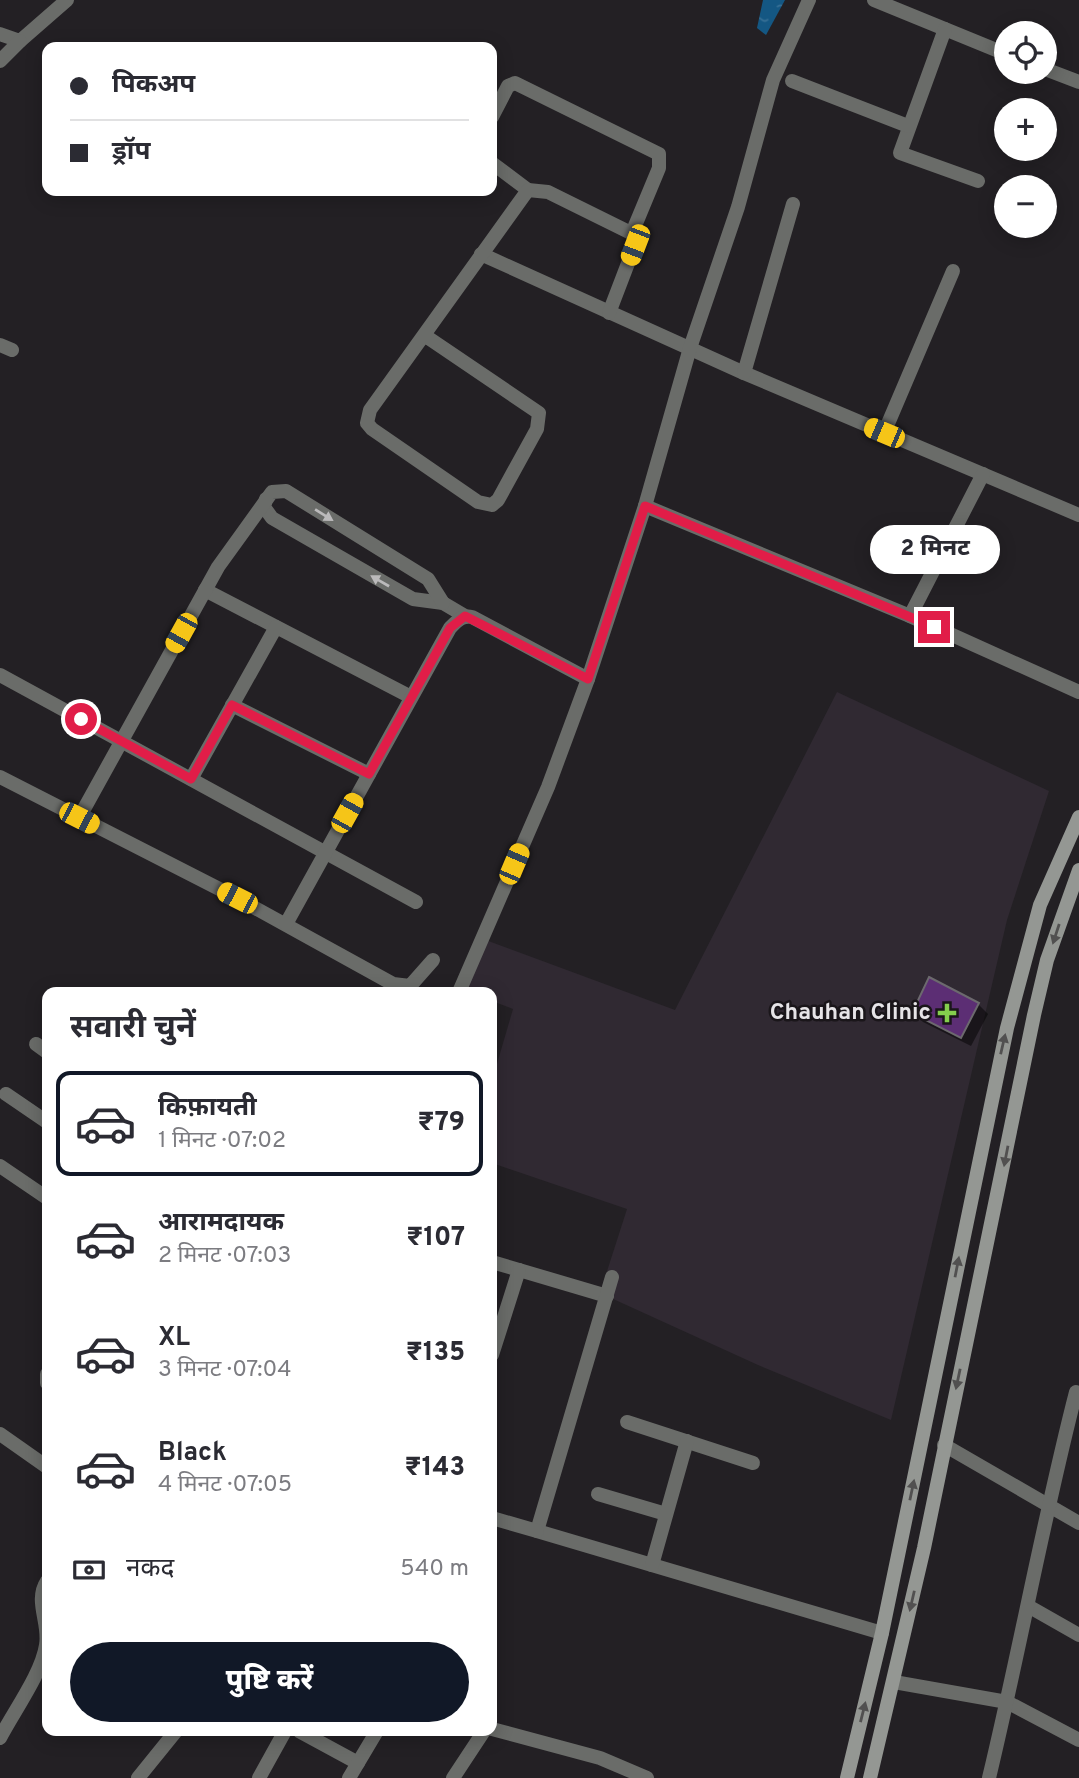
<!DOCTYPE html>
<html lang="hi">
<head>
<meta charset="utf-8">
<style>
  :root { --surface:#fff; --page:#f2f2f3; --text:#2b2b33; --muted:#7c7c81; --line:#e1e1e2; --accent:#111827 }
  body { margin:0; font-family:Overpass,"Noto Sans Devanagari",sans-serif; background:var(--page); color:var(--text); height:100vh; display:flex; flex-direction:column; font-size:26px; white-space:nowrap }
  * { box-sizing:border-box; margin:0 }
  p { font-size:23px; color:var(--muted) }
  .icon { flex:none; width:38px; height:38px; fill:none; stroke:currentColor; stroke-width:2; stroke-linecap:round; stroke-linejoin:round }
  .map { position:relative; flex:1; overflow:hidden }
  .panel { position:absolute; left:42px; top:987px; width:455px; height:749px; display:flex; flex-direction:column; background:var(--surface); border-radius:14px; box-shadow:0 4px 18px #0003 }
  .panel>* { flex:none }
  .guide { position:absolute; left:42px; top:42px; width:455px; height:154px; border-radius:14px; box-shadow:0 4px 18px #0003; display:grid; align-content:center; height:154px; padding:0 28px; background:var(--surface) }
  .fabs { position:absolute; left:994px; top:21px; display:grid; gap:14px }
  .fabs a { display:grid; place-items:center; width:63px; height:63px; border-radius:50%; background:var(--surface); box-shadow:0 4px 18px #0003; font-size:35px }
  .end { position:absolute; width:32px; height:32px; margin:-16px; border:9px solid #e11d48; background:#fff; box-shadow:0 0 0 4px #fff }
  .from { border-radius:50% }
  .bubble { position:absolute; height:49px; border-radius:24px; background:var(--surface); box-shadow:0 4px 18px #0003; font-size:23px; font-weight:800; line-height:49px; text-align:center }
  .car { position:absolute; width:21px; height:42px; margin:-21px -10px; border-radius:9px; box-shadow:0 0 5px 2px #0007; background:linear-gradient(#f5c518 24%,#345 0 40%,#f5c518 0 76%,#345 0 86%,#f5c518 0) }
  .guide b { display:flex; align-items:center; gap:24px; height:66px; font-size:26px }
  .guide b+b { border-top:2px solid var(--line) }
  .guide i { width:18px; height:18px; background:var(--text) }
  ul { padding:0; list-style:none }
  li { display:flex; align-items:center; gap:21px; height:105px; margin:0 14px 10px; padding:0 14px; border:4px solid transparent; border-radius:14px }
  li div { flex:1 }
  li b { display:block; font-size:26px }
  li em { font-style:normal; font-weight:800 }
  li.on { border-color:var(--accent) }
  li>.icon { width:63px; height:63px; stroke-width:1.5 }
  h2 { padding:0 28px; font-size:32px; line-height:84px }
  .pay { display:flex; align-items:center; gap:18px; height:77px; padding:0 28px; font-size:26px }
  .pay p { margin-inline-start:auto }
  .primary-button { display:flex; gap:14px; margin-top:auto; padding:14px 28px }
  .primary-button a { flex:1; height:80px; border-radius:42px; background:var(--accent); color:#fff; font-size:28px; font-weight:800; line-height:80px; text-align:center }
  .map>svg:first-child { display:block }
  .built { fill:#302932 }
  .water { fill:url(#water-ripples) }
  .shadow { fill:#0007 }
  .building { fill:#5c2e74; stroke:#6c696e; stroke-width:2 }
  .lines { fill:none; stroke-linecap:round; stroke-linejoin:round }
  .street { stroke:#6a6c69; stroke-width:14 }
  .secondary { stroke:#949793; stroke-width:14 }
  .oneway { fill:#bbbabb }
  .oneway2 { fill:#515050 }
  .route { stroke:#e11d48; stroke-width:9 }
  .poi-dot { fill:#84cf4d; stroke:#1a161a; stroke-width:2.5 }
  .labels { text-anchor:middle; dominant-baseline:central; stroke-width:5; stroke-linejoin:round; paint-order:stroke }
  .poi-label { font-size:23px; font-weight:bold; fill:#e6e4e7; stroke:#1a161a; text-anchor:end }
</style>
</head>
<body>
<div class="map">
<svg width="1079" height="1778" viewBox="0 0 1079 1778">
  <defs>
    <pattern id="water-ripples" width="26" height="14" patternUnits="userSpaceOnUse" patternTransform="scale(1.75)"><rect width="26" height="14" fill="#145783"/><path d="M2 4q2-2 4 0t4 0M15 11q2-2 4 0t4 0" fill="none" stroke="#366f95"/></pattern>
  </defs>
  <rect width="100%" height="100%" fill="#232024"/>
  <polygon class="built" points="837,692 1049,791 1007,920 891,1420 758,1365 600,1293 627,1209 492,1163 492,1081 513,1009 492,1001 492,992 463,991 483,939 675,1010"/>
  <polygon class="water" points="763,0 785,0 766,35 757,28"/>
  <polygon class="shadow" points="978,1004 988,1014 971,1046 923,1022 914,1012"/>
  <polygon class="building" points="929,977 979,1003 961,1038 912,1013"/>
  <g class="lines">
    <g class="street">
      <polyline points="874,0 1006,54"/>
      <polyline points="945,29 900,153 978,181"/>
      <polyline points="0,34 20,41 67,0"/>
      <polyline points="0,61 20,41"/>
      <polyline points="1045,69 1079,82"/>
      <polyline points="792,81 908,126"/>
      <polyline points="492,117 508,86 515,83 659,154 659,168 632,233"/>
      <polyline points="492,163 528,190"/>
      <polyline points="481,254 744,373 1079,515"/>
      <polyline points="424,335 539,413 537,429 498,500 492,505 478,502 372,429 367,423 370,410 528,190 548,192 635,235 635,245 609,313"/>
      <polyline points="0,345 12,350"/>
      <polyline points="744,373 793,204"/>
      <polyline points="884,433 953,271"/>
      <polyline points="266,499 264,507 272,518 413,599 443,603 465,616"/>
      <polyline points="645,506 910,616 1079,692"/>
      <polyline points="205,590 411,697"/>
      <polyline points="910,616 983,474"/>
      <polyline points="0,675 416,902"/>
      <polyline points="232,705 369,774"/>
      <polyline points="0,777 237,898 393,984 410,986 433,960"/>
      <polyline points="191,779 276,627"/>
      <polyline points="79,818 218,567 272,492 286,491 428,579 443,603"/>
      <path d="M286,924L450,628C457,621 462,615 472,617L588,679"/>
      <polyline points="459,992 548,787 588,679 645,506 690,348 738,207 773,80 809,0"/>
      <polyline points="36,1044 47,1052"/>
      <polyline points="6,1094 47,1122"/>
      <polyline points="0,1166 47,1198"/>
      <polyline points="492,1262 607,1296"/>
      <polyline points="612,1277 537,1531 882,1633"/>
      <polyline points="492,1355 519,1270"/>
      <polyline points="47,1374 47,1383"/>
      <polyline points="627,1422 753,1463"/>
      <polyline points="0,1434 47,1467"/>
      <polyline points="944,1445 1079,1523"/>
      <polyline points="598,1494 666,1514"/>
      <polyline points="492,1518 537,1531"/>
      <polyline points="652,1565 687,1441"/>
      <polyline points="1028,1606 1079,1635"/>
      <polyline points="894,1682 1007,1702 1079,1740"/>
      <polyline points="492,1729 600,1758 647,1778"/>
      <polyline points="299,1731 358,1763"/>
      <path d="M0,1738C14,1711 42,1673 46,1645C50,1623 34,1601 47,1581"/>
      <polyline points="138,1778 176,1731"/>
      <polyline points="259,1778 285,1731"/>
      <polyline points="349,1778 377,1731"/>
      <polyline points="453,1778 484,1731"/>
      <path d="M989,1778C1020,1649 1043,1520 1076,1392"/>
    </g>
    <g class="secondary">
      <polyline points="847,1778 882,1633 1007,1028 1040,905 1079,817"/>
      <polyline points="870,1778 924,1548 1034,1015 1047,960 1079,870"/>
    </g>
  </g>
  <defs><path id="oneway-solid" d="M-6-.8H1V-3.2L6.5 0L1 3.2V.8H-6Z" transform="scale(1.75)"/></defs>
  <g class="oneway">
    <use href="#oneway-solid" transform="translate(324 515) rotate(32)"/>
    <use href="#oneway-solid" transform="translate(380 581) rotate(-150)"/>
  </g>
  <g class="oneway2">
    <use href="#oneway-solid" transform="translate(1056 934) rotate(108)"/>
    <use href="#oneway-solid" transform="translate(1003 1044) rotate(-77)"/>
    <use href="#oneway-solid" transform="translate(1006 1156) rotate(101)"/>
    <use href="#oneway-solid" transform="translate(957 1267) rotate(-79)"/>
    <use href="#oneway-solid" transform="translate(958 1379) rotate(102)"/>
    <use href="#oneway-solid" transform="translate(912 1490) rotate(-78)"/>
    <use href="#oneway-solid" transform="translate(912 1601) rotate(103)"/>
    <use href="#oneway-solid" transform="translate(863 1712) rotate(-76)"/>
  </g>
  <g class="lines">
    <polyline class="route" points="81,719 191,779 232,705 369,774 450,628 465,616 588,679 645,506 934,627"/>
  </g>
  <path class="poi-dot" d="M943.5 1002.5h7v7h7v7h-7v7h-7v-7h-7v-7h7z"/>
  <g class="labels">
    <g class="poi-label">
      <text x="931" y="1013">Chauhan Clinic</text>
    </g>
  </g>
</svg>
<div class="fabs">
<a><svg class="icon" aria-label="locate" viewBox="0 0 24 24"><circle cx="12" cy="12" r="6"/><path d="M12 2v4M12 18v4M2 12h4M18 12h4"/></svg></a>
<a>+</a>
<a>−</a>
</div>
<i class="end from" style="left:81px;top:719px"></i>
<i class="end" style="left:934px;top:627px"></i>
<div class="bubble" style="left:870px;top:525px;width:130px">2 मिनट</div>
<i class="car" style="left:635px;top:245px;rotate:201deg"></i>
<i class="car" style="left:884px;top:433px;rotate:293deg"></i>
<i class="car" style="left:181px;top:633px;rotate:209deg"></i>
<i class="car" style="left:347px;top:813px;rotate:29deg"></i>
<i class="car" style="left:79px;top:818px;rotate:117deg"></i>
<i class="car" style="left:514px;top:864px;rotate:23deg"></i>
<i class="car" style="left:237px;top:898px;rotate:297deg"></i>
<div class="guide">
<b><i class="from"></i>पिकअप</b>
<b><i></i>ड्रॉप</b>
</div>
<section class="panel">
<h2>सवारी चुनें</h2>
<ul>
<li class="on"><svg class="icon" aria-label="car" viewBox="0 0 24 24"><path d="M5 17H2v-5l4-1 3-4h7l3 4 3 1v5h-3M9 17h6M6 11h13"/><circle cx="7" cy="17" r="2"/><circle cx="17" cy="17" r="2"/></svg><div><b>किफ़ायती</b><p>1 मिनट · 07:02</p></div><em>₹79</em></li>
<li><svg class="icon" aria-label="car" viewBox="0 0 24 24"><path d="M5 17H2v-5l4-1 3-4h7l3 4 3 1v5h-3M9 17h6M6 11h13"/><circle cx="7" cy="17" r="2"/><circle cx="17" cy="17" r="2"/></svg><div><b>आरामदायक</b><p>2 मिनट · 07:03</p></div><em>₹107</em></li>
<li><svg class="icon" aria-label="car" viewBox="0 0 24 24"><path d="M5 17H2v-5l4-1 3-4h7l3 4 3 1v5h-3M9 17h6M6 11h13"/><circle cx="7" cy="17" r="2"/><circle cx="17" cy="17" r="2"/></svg><div><b>XL</b><p>3 मिनट · 07:04</p></div><em>₹135</em></li>
<li><svg class="icon" aria-label="car" viewBox="0 0 24 24"><path d="M5 17H2v-5l4-1 3-4h7l3 4 3 1v5h-3M9 17h6M6 11h13"/><circle cx="7" cy="17" r="2"/><circle cx="17" cy="17" r="2"/></svg><div><b>Black</b><p>4 मिनट · 07:05</p></div><em>₹143</em></li>
</ul>
<div class="pay"><svg class="icon" aria-label="cash" viewBox="0 0 24 24"><path d="M3 7h18v10H3z"/><circle cx="12" cy="12" r="2"/></svg>नकद<p>540 m</p></div>
<div class="primary-button"><a>पुष्टि करें</a></div>
</section>
</div>
</body>
</html>
